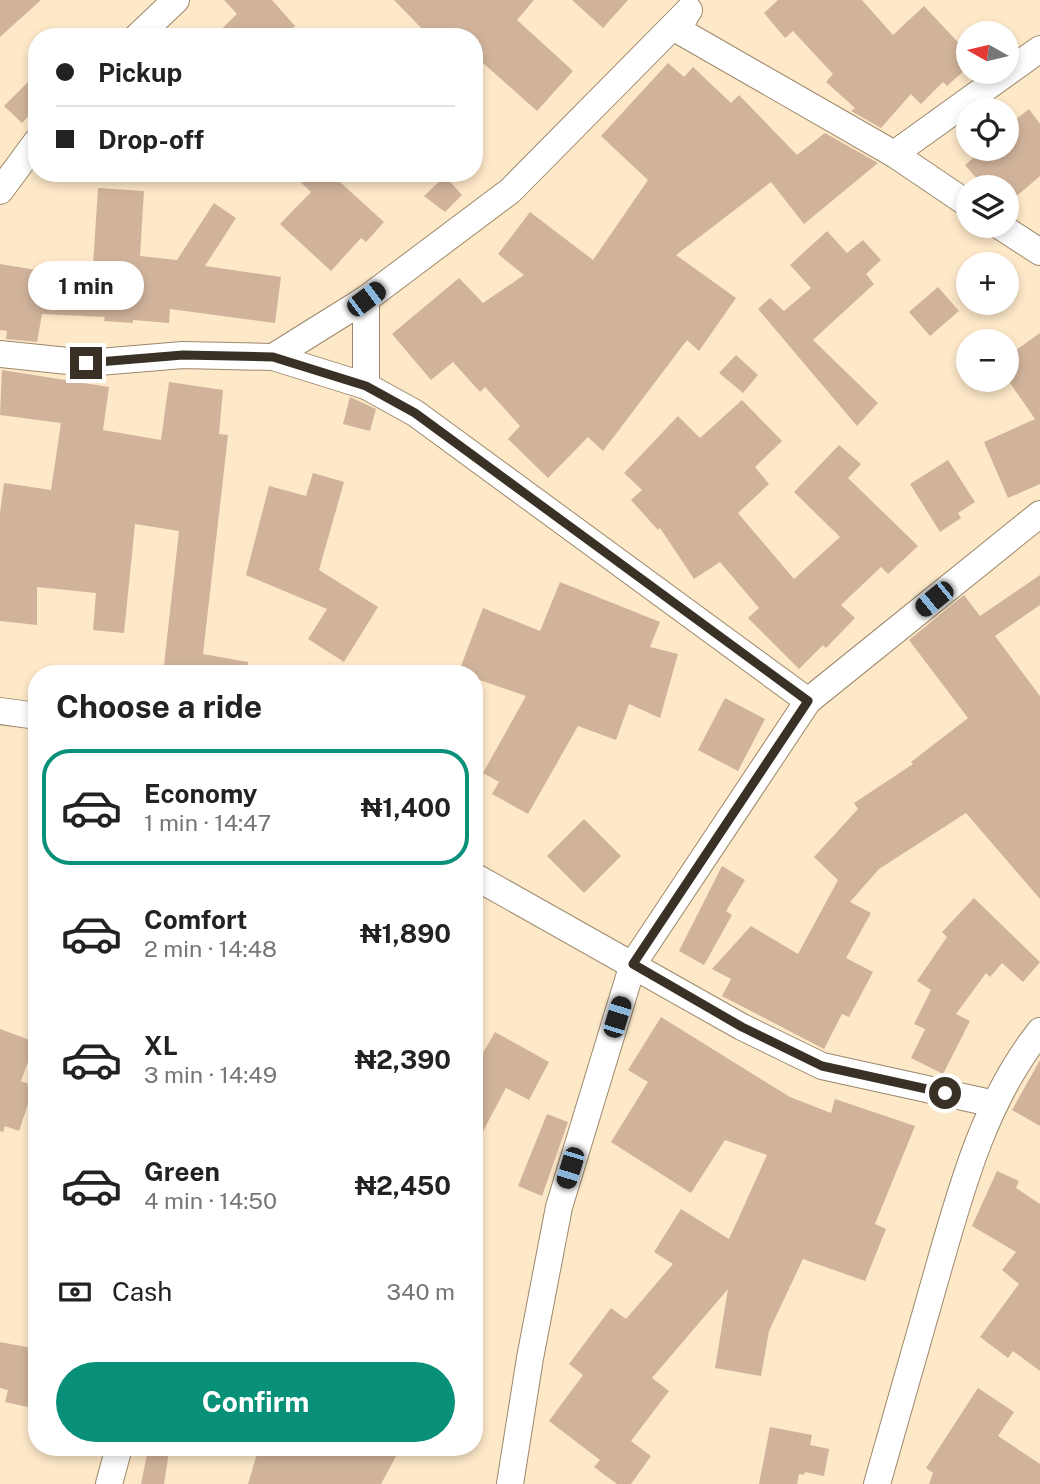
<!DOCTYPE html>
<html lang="en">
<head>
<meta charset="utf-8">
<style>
  :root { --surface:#fff; --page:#f2f2f2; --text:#222; --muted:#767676; --line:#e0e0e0; --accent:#089079 }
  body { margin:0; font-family:"Public Sans",sans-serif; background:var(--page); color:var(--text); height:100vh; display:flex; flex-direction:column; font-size:26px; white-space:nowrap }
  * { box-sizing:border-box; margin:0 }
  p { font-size:23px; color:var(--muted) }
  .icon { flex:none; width:38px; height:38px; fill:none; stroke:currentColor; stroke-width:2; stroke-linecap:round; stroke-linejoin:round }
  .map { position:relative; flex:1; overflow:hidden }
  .details { position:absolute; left:28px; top:665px; width:455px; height:791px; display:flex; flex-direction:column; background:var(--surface); border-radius:28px; box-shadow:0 4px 10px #0003 }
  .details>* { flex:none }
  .top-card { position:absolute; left:28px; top:28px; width:455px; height:154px; border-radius:28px; box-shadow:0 4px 10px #0003; display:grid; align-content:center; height:154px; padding:0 28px; background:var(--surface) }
  .needle { width:46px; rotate:278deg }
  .fabs { position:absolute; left:956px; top:21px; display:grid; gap:14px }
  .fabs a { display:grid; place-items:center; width:63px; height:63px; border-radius:50%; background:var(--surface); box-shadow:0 4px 10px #0003; font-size:35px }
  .end { position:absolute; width:32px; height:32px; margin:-16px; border:9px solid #393125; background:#fff; box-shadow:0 0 0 4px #fff }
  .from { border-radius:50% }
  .bubble { position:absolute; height:49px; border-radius:24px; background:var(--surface); box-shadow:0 4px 10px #0003; font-size:23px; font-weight:700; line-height:49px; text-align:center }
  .car { position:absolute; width:21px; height:42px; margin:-21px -10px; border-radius:9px; box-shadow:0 0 5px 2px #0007; background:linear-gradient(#222 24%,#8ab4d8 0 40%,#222 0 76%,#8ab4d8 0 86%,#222 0) }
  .top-card b { display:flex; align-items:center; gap:24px; height:66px; font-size:26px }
  .top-card b+b { border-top:2px solid var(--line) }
  .top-card i { width:18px; height:18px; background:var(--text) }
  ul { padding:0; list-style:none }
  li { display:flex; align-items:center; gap:21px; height:116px; margin:0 14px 10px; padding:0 14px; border:4px solid transparent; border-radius:28px }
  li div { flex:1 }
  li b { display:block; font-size:26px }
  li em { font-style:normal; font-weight:700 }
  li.selected { border-color:var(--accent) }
  li>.icon { width:63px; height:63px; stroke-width:1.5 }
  h2 { padding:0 28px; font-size:32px; line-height:84px }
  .pay { display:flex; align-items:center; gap:18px; height:77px; padding:0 28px; font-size:26px }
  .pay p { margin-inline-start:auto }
  .cta { display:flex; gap:14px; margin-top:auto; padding:14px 28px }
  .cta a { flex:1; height:80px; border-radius:42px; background:var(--accent); color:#fff; font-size:28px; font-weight:700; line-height:80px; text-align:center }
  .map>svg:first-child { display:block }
  .building { fill:#d1b39b }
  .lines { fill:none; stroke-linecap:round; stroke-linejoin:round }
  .minor-casing { stroke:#9c886b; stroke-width:28 }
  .minor { stroke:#fff; stroke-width:26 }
  .route { stroke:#393125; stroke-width:9 }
</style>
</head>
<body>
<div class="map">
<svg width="1040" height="1484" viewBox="0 0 1040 1484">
  <rect width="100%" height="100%" fill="#fde8c8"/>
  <g class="building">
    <polygon points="0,0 41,0 0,37"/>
    <polygon points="224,0 272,0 295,26 283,37 213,37 237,14"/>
    <polygon points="394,0 534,0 517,20 573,71 537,111 474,55 474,37 430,37"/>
    <polygon points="572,0 628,0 603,28"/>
    <polygon points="778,0 862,0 893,35 924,6 968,53 968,67 947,86 943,82 921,104 911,94 881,128 851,111 855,108 826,82 833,74 793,31 785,38 764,13"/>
    <polygon points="668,63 684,77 693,67 731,103 739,95 797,155 825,133 878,163 804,224 771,182 676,255 736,298 699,351 687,340 603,451 588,437 548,478 508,439 520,426 485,387 480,392 453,362 431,380 392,334 459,278 483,303 524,275 498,254 530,212 593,260 648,180 601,136"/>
    <polygon points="37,73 37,108 22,123 4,106"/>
    <polygon points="1029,109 1040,124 1040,176 1006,205 1006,187 984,187 965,165 984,149 1006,149 1006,127"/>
    <polygon points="291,173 330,173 384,222 366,242 361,238 331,271 280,224 311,192"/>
    <polygon points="445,176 462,195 445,212 424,196"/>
    <polygon points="98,188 144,191 140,256 177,260 214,203 236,218 205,266 281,277 275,323 170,309 169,323 133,320 133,323 104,321 105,317 42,314 37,342 6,339 7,331 0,330 0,264 85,278 86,265 93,265"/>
    <polygon points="827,231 847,253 863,240 881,260 866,274 874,284 813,340 878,403 857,426 758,309 770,298 784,311 811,288 790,265"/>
    <polygon points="938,287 959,311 930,336 909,312"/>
    <polygon points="1040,333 1040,484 1008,498 984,442 1035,419 1006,377 1006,357"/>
    <polygon points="736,355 758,375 743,393 719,373"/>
    <polygon points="2,370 109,387 103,430 161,440 169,382 223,390 219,434 228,435 203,654 248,662 246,674 163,674 179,531 135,524 124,633 93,630 96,593 37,587 37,625 0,621 0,513 4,483 51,490 61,423 0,415"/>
    <polygon points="350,397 376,409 370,431 343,424"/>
    <polygon points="742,400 782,441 755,467 769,484 738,513 794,579 840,537 794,492 839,445 861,464 848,478 918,546 888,574 881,567 841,605 855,618 826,648 823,645 799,669 748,618 759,608 720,562 694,579 660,528 658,530 631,500 642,490 624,473 678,416 700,438"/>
    <polygon points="948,460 975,502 958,513 961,518 940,532 910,484"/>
    <polygon points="313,473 344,482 319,570 378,607 344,662 308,639 327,609 246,575 269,486 306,496"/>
    <polygon points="1040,575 1040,605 995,636 1040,696 1040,899 966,813 879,869 850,902 871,913 846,958 873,972 849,1017 842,1014 824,1049 722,996 731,979 712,969 751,926 798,954 838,880 814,857 858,809 854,803 913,764 911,762 968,718 909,640 964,595 980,616"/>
    <polygon points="560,582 660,622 650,647 678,654 660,718 629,704 616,740 578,726 528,814 492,794 499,782 483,773 526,696 474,678 474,674 458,674 483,608 540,631"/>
    <polygon points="725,698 765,719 738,771 698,750"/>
    <polygon points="584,819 621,856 584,893 547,856"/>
    <polygon points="722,866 745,880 726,911 732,915 704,965 679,951"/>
    <polygon points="974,898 1040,962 1023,982 1002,963 990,977 986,973 956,1014 970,1021 943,1074 911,1058 925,1029 914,1024 931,990 917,981 947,937 942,932"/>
    <polygon points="661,1017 790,1097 831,1113 835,1099 915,1126 875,1224 886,1229 865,1281 803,1259 769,1331 761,1376 715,1368 728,1289 652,1378 669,1391 631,1441 651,1456 631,1484 617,1484 594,1467 600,1460 549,1421 583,1375 569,1364 611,1308 626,1319 673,1264 654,1252 681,1209 729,1239 767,1155 725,1140 691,1193 611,1142 648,1082 628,1070"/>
    <polygon points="0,1029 35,1042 21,1081 34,1086 19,1131 5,1126 3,1132 0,1131"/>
    <polygon points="495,1032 549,1062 529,1100 506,1088 474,1148 474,1069"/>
    <polygon points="1040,1060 1040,1126 1012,1110"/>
    <polygon points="547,1114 568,1122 542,1196 518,1186"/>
    <polygon points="997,1171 1019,1181 1016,1188 1040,1204 1040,1371 1013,1351 1008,1358 980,1337 1019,1284 1002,1270 1016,1252 972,1226"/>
    <polygon points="0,1342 37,1349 37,1409 5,1402 8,1390 0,1388"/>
    <polygon points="978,1388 1014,1412 998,1436 1040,1464 1040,1484 929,1484 933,1473 926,1468"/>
    <polygon points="770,1427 812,1435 810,1445 829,1449 824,1476 805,1472 804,1475 799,1474 797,1484 759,1484"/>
    <polygon points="259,1447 293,1447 310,1451 312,1447 401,1447 381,1484 248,1484"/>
    <polygon points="148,1449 169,1452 164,1484 141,1484"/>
  </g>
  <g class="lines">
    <g class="minor-casing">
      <g id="minor">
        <polyline points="688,11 678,30 894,154 968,204"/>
        <polyline points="137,37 176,0"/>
        <polyline points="894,154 1040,49"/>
        <polyline points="0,191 37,141"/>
        <polyline points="1000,226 1040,252"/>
        <polyline points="0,354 87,363 183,355 273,357 366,386 415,413 808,701"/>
        <polyline points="273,357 366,299 510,191 689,10"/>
        <polyline points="366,386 366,299"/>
        <polyline points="0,711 37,716"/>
        <polyline points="474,876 742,1027 822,1066 995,1104"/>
        <polyline points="109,1484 119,1447"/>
        <polyline points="510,1484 530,1358 559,1207 633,964 808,701 1040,514"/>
        <path d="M877,1484C896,1417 915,1351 934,1284C959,1197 982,1104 1040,1031"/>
      </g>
    </g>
    <use href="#minor" class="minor"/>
  </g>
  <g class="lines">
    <polyline class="route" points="86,363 183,355 273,357 366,386 415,413 808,701 633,964 742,1027 822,1066 945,1093"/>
  </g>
</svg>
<div class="fabs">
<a><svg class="needle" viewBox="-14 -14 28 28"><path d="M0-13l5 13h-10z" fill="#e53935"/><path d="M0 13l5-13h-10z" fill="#767676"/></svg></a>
<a><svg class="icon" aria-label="locate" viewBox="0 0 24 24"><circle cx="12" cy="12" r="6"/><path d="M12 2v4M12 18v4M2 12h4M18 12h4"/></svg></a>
<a><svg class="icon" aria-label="layers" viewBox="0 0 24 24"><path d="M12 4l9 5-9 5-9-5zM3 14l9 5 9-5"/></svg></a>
<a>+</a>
<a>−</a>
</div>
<i class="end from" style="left:945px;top:1093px"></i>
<i class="end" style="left:86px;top:363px"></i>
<div class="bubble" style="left:28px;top:261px;width:116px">1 min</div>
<i class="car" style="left:366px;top:299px;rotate:53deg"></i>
<i class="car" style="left:934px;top:599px;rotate:231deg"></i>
<i class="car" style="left:617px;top:1017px;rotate:17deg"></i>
<i class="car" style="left:570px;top:1168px;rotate:197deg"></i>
<div class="top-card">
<b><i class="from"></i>Pickup</b>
<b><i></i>Drop-off</b>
</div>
<section class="details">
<h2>Choose a ride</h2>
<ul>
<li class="selected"><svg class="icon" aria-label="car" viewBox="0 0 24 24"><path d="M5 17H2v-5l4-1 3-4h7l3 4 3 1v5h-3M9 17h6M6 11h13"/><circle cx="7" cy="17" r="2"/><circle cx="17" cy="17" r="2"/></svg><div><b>Economy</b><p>1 min · 14:47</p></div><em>₦1,400</em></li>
<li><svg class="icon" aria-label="car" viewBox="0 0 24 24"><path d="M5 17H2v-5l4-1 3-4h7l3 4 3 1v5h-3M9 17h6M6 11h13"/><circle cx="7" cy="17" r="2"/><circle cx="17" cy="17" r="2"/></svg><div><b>Comfort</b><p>2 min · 14:48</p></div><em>₦1,890</em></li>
<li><svg class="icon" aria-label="car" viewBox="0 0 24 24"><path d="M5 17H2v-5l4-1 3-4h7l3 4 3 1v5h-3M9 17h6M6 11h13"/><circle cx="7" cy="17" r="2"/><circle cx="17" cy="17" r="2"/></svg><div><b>XL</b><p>3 min · 14:49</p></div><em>₦2,390</em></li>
<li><svg class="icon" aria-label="car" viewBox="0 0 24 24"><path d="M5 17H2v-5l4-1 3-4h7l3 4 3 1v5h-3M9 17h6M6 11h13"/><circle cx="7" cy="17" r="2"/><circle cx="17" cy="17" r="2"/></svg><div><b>Green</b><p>4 min · 14:50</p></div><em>₦2,450</em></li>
</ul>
<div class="pay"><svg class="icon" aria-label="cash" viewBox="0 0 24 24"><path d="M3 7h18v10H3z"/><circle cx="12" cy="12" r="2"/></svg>Cash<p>340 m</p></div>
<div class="cta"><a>Confirm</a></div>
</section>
</div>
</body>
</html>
